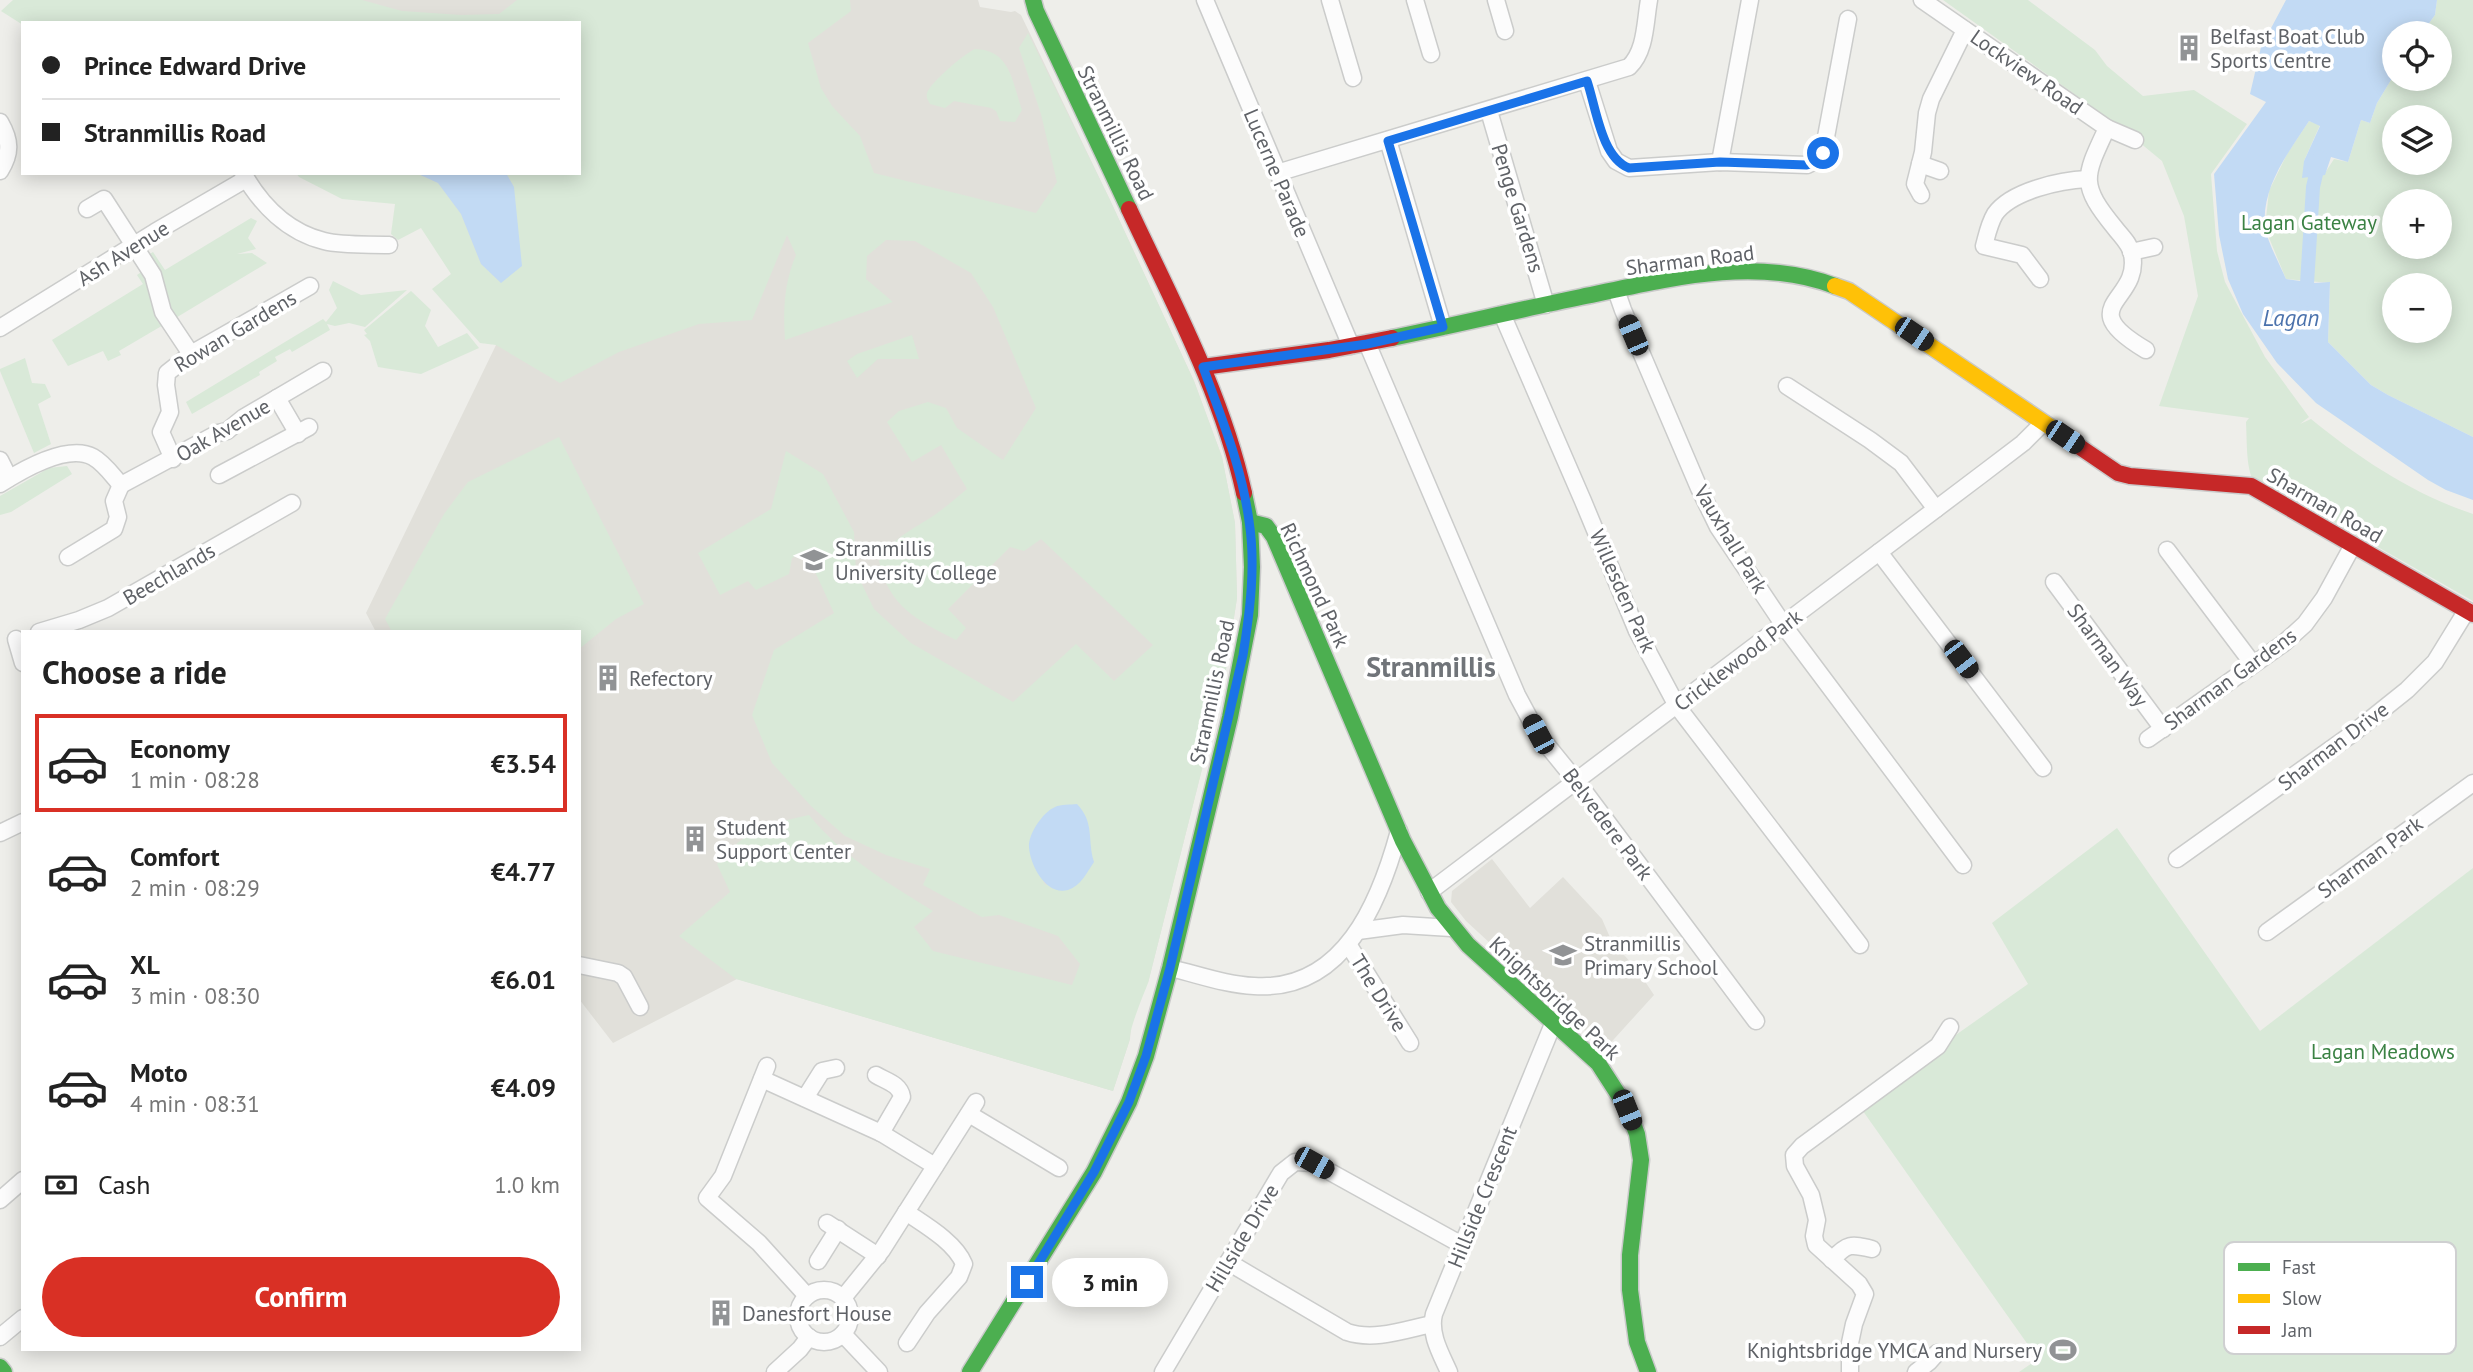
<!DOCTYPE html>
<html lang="en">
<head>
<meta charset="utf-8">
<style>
  :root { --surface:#fff; --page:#f2f2f2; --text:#222; --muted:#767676; --line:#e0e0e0; --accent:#d93025 }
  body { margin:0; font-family:"PT Sans",sans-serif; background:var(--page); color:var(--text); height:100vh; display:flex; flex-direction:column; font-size:26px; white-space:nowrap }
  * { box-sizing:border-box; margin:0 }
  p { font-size:23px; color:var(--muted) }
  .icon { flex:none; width:38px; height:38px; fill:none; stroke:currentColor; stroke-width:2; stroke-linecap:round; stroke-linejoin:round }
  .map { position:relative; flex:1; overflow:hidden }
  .side { position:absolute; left:21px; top:630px; width:560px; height:721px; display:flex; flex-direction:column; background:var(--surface); border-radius:0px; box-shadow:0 4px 18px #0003 }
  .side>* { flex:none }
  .guide { position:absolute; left:21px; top:21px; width:560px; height:154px; border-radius:0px; box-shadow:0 4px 18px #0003; display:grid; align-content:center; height:154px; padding:0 21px; background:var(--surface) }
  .buttons { position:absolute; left:2382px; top:21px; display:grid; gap:14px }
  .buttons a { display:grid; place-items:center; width:70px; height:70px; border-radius:50%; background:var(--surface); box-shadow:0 4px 18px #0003; font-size:35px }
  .end { position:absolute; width:32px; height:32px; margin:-16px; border:9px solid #1a73e8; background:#fff; box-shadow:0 0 0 4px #fff }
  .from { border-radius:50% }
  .bubble { position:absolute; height:49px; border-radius:24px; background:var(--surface); box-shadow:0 4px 18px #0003; font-size:23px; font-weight:700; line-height:49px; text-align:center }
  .car { position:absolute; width:21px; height:42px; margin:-21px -10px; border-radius:9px; box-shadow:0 0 5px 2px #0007; background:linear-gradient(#222 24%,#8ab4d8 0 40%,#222 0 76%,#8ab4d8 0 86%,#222 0) }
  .guide b { display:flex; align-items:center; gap:24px; height:66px; font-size:26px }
  .guide b+b { border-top:2px solid var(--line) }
  .guide i { width:18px; height:18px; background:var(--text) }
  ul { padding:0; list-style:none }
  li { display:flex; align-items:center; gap:21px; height:98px; margin:0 14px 10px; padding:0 7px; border:4px solid transparent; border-radius:0px }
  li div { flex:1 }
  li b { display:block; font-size:26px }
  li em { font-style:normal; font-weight:700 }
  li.on { border-color:var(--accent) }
  li>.icon { width:63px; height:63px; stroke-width:1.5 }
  h2 { padding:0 21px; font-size:32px; line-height:84px }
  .pay { display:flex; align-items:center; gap:18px; height:77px; padding:0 21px; font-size:26px }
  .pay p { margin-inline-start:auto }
  .cta { display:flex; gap:14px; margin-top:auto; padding:14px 21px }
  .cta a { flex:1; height:80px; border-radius:42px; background:var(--accent); color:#fff; font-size:28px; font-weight:700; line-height:80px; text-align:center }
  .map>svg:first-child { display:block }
  .education { fill:#e1e0da }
  .green { fill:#d9e9d8; fill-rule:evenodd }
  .water { fill:#c2daf4 }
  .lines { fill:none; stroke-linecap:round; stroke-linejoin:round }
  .canal { stroke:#c2daf4; stroke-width:14 }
  .street-casing { stroke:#cbcccb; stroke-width:19 }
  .fast-casing { stroke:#cacaca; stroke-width:19 }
  .slow-casing { stroke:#cacaca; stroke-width:19 }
  .jam-casing { stroke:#cacaca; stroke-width:19 }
  .street { stroke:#fcfcfc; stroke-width:16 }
  .fast { stroke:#4caf50; stroke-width:16 }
  .slow { stroke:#ffc107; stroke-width:16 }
  .jam { stroke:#c62828; stroke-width:16 }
  .route { stroke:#1a73e8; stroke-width:9 }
  .labels { text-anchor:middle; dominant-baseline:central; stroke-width:7; stroke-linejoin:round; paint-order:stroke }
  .poi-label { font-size:21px; fill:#5f6267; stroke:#fff; text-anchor:start }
  .street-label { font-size:21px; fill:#5f6267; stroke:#fff }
  .park-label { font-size:21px; fill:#3b8244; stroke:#fff }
  .water-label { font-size:23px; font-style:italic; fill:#4b72ac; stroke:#fff }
  .district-label { font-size:28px; font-weight:bold; fill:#707479; stroke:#fff }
  .key { fill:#fff; stroke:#cfd0d1; stroke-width:2 }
  .key-label { font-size:19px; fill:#5f6267 }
</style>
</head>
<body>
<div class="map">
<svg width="2473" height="1372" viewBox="0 0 2473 1372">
  <rect width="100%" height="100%" fill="#eeeeea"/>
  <g class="education">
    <polygon points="153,0 978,0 980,7 1011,12 1015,11 1021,15 1110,200 1194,381 1222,457 1235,523 1237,598 1224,682 1148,983 1095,975 1131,1027 1130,1039 1113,1091 737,979 613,1043 579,999 579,632 376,632 366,613 496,345 451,222 340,173 579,173 579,23 161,23"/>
    <polygon points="1492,859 1530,908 1563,877 1602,919 1612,942 1636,968 1654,995 1605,1049 1466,921 1451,902 1452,891"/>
  </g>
  <g class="green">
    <path d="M13,0H362L402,11L461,15L499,14L517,0H850L851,11L808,43L821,88L832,106L860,136L874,173L1036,213L1057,182L1041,114L1019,48L1028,33L1110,200L1194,381L1222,457L1235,523L1237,598L1224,682L1148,983C1143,996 1129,1029 1130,1039L1113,1091L736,979L679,936L730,892L717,864C744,830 768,824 809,815C843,857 888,883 933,911L914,927L933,951L1072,985L1080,964L1058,936L999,915L982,917L923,885L930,869L886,855L845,836L811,806L772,763L752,715L774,650L834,613L806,552L792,558L789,574L756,590L748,581L720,595L698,553L771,509L786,451L823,474L854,532L856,572L874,609L911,643L1013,702L1076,644L1114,681L1153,645L1041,539L1024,551L1010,547L948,609L966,628L956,640C917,620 889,607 879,561C892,536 919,527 940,511C950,504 958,496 967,489L941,445L912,462L887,422L899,411L928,402L946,408L957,428L1003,460L1036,408L993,307L971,273L915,241L886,240L867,256L866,279L893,302L785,340C783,310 784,283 796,255L787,235L752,320L699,324L619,352L560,383L496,345L480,343L432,289L451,274L421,228L398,240L391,234L395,204L342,199L299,177L296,173H416L438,183L461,214L481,264L501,283L514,187L506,173H579V23H23V25L1,11ZM1090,833L1089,848L1094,862L1045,885L1029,847Z"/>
    <path d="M1943,0H2028L2095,50L2107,66L2143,96L2194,90L2247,124L2211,174L2217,251L2225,282L2265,357L2309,417L2300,424L2311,419C2360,459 2413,494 2473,514V601L2263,482L2252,478C2246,464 2247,439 2246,422L2249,418L2159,406L2198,296L2184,216L2162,161L2122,128Z"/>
    <path d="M2437,0H2473V437L2388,395L2371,385L2328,342L2330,283L2286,279L2265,228L2269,191L2287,154L2309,121L2320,125L2304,161L2325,173L2334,159L2348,162L2361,120L2370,123L2377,103L2394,75V79H2440V33H2422L2435,15ZM2394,117H2440V163H2394ZM2394,201H2440V247H2394ZM2394,285H2440V331H2394Z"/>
    <path d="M975,49C1011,50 1012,82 1022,110L1015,122L1000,121L996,111L991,108L954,101L945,108L930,104C928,100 926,98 927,93C930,83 965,53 975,49Z"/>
    <polygon points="251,218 257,221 248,238 256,249 237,254 252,253 267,263 174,319 148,255 153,252 165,270"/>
    <polygon points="143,271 165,324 119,351 121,355 108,361 103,351 68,366 52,340 143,284 137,275"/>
    <polygon points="333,281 361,295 407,290 365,327 349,323 335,326 327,324 330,330 292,352 290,349 275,357 277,361 259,372 260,375 192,414 186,402 323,319 326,322 337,308 329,290"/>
    <polygon points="411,291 431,310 425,326 438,347 467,333 479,348 421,374 378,367 370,341 364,335 367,334 364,330"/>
    <polygon points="912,335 919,359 878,359 857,378 847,361 857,354"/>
    <polygon points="25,358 32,383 45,384 51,397 38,404 51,444 34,453 0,371 0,369"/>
    <polygon points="559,437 644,604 616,619 579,649 579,632 392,632 385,619 444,514 468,482"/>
    <polygon points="67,466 72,474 11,512 0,515 0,496 49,468"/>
    <polygon points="2117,828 2260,1031 2473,868 2473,1372 2019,1372 2038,1359 1858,1104 2028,984 1992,923"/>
  </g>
  <g class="water">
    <path d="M2286,0H2437L2435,15L2422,33H2394V75L2377,103L2370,123L2361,120L2348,162L2331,157L2325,175L2302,178L2304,161L2320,126L2309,121C2289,152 2261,187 2265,227C2267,241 2280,265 2286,279L2314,283L2330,282L2328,342L2371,385L2388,395L2473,437V500L2446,490L2428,480L2316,403L2277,363L2243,314L2228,279L2219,235L2214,174L2266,102L2250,94L2261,47Z"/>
    <polygon points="416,173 506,173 514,187 522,266 501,283 481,264 461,214 438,183"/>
    <path d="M1077,804C1095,823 1087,839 1094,862C1087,872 1081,886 1068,890C1046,896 1030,865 1029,847C1028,834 1043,812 1055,807C1061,804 1070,805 1077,804Z"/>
  </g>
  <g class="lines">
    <polyline class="canal" points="2306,300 2313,187 2320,157"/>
    <g class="street-casing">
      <g id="street">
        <polyline points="1205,0 1351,346"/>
        <polyline points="1330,0 1353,78"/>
        <polyline points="1415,0 1431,54"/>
        <polyline points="1496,0 1505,31"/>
        <polyline points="1922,0 2107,128 2135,140"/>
        <polyline points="1587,81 1609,151 1616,161 1629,168 1720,162 1807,165 1819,159 1823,153 1848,19"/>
        <polyline points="1489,111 1546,305"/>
        <path d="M0,122C11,141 11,153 0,171"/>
        <path d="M2107,128C2084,177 2079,184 2115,228C2121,236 2130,244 2132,254C2142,302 2070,305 2146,350"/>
        <polyline points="1388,140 1443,327"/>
        <polyline points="1720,162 1750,0"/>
        <polyline points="1920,164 1940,171"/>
        <path d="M243,173C261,205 288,232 324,241C344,246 368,244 389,245"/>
        <path d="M1277,173L1629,67C1646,51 1645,22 1649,0"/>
        <polyline points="1921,195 1915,184 1923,152 1927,113 1931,99 1965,30"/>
        <polyline points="87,209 104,199 153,275 163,312 191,354"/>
        <polyline points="2131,252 2154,247"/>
        <path d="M2040,279L2022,255L1984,246C1987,235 1989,224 1995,214C2011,191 2061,180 2087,179"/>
        <polyline points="1616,290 1623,310 1699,488 1718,527 1787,630 1963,865"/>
        <polyline points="1502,314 1583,501 1637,631 1677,706 1860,945"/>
        <polyline points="0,328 155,232 246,179"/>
        <polyline points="1367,343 1517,695 1538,734 1581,787 1756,1021"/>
        <polyline points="1787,386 1870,440 1901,463 1936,509"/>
        <polyline points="277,398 298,434"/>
        <polyline points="173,459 161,432 170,412 166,385 167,373 191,354 310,286"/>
        <polyline points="0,460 9,478"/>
        <polyline points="219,475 309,427"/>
        <path d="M0,484C22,470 68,443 93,457C104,463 113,476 121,485"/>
        <polyline points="121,485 218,433 227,431 243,418 323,371"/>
        <polyline points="2167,550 2253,664"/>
        <polyline points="1879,552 2043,768"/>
        <polyline points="68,557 114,529 118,517 114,501 121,485"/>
        <polyline points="2054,582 2163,729"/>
        <polyline points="39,632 79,620 108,608 292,503"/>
        <polyline points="16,639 23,663"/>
        <polyline points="2148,739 2284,643 2305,624 2324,598 2353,545"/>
        <polyline points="0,833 23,822"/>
        <polyline points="2177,859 2352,734 2407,690 2435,662 2467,610"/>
        <polyline points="1429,892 1981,475 2023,443 2043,423"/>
        <polyline points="1358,931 1403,925 1451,928"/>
        <polyline points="2267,932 2473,783"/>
        <polyline points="1348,944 1410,1043"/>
        <polyline points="579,965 618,973 624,977 640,1007"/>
        <path d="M1170,968C1197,974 1226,985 1254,986C1344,992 1380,901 1399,831"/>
        <polyline points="767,1066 723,1176 707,1198 759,1243 807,1296"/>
        <path d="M876,1075C886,1081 900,1084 902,1097L881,1133"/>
        <polyline points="762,1079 881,1133 935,1166"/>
        <polyline points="805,1098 822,1071 836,1068"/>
        <polyline points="969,1114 1059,1168"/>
        <polyline points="0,1200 23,1180"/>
        <path d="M906,1212C925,1225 955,1242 964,1264L959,1277L927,1313L907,1343"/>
        <polyline points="827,1223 878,1256"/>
        <path d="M1832,1260C1847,1243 1851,1244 1872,1249"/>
        <polyline points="818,1261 838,1229"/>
        <path d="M1228,1262L1347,1332C1374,1341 1404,1330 1432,1324"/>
        <circle cx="824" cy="1316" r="26"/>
        <polyline points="843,1298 882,1250 976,1102"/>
        <polyline points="843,1334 879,1372"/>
        <polyline points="0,1337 23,1318"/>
        <polyline points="775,1372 800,1349 809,1337"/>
        <polyline points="1163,1372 1281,1173 1295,1162 1314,1163 1462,1245"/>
        <path d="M1449,1372C1441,1354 1429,1334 1434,1314L1553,1024"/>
        <polyline points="1850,1372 1850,1343 1854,1324 1865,1294 1859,1284 1816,1245 1814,1236 1817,1220 1811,1195 1795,1166 1794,1155 1802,1146 1938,1046 1950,1027"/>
        <polyline points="1916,1372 1929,1362 1937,1353"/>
      </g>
    </g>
    <g class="fast-casing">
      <g id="fast">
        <polyline points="1033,0 1036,11 1129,209"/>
        <path d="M1392,338C1455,325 1518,310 1581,297C1663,280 1754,255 1835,286"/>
        <polyline points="1250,522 1266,526 1274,537 1403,841 1438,908 1468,945 1598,1063 1627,1108 1637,1134 1641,1160 1630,1255 1630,1290 1637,1342 1648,1372"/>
        <polyline points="0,1367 4,1372"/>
        <polyline points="970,1372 1094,1172 1129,1102 1146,1056 1170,968 1230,717 1250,615 1252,567 1250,522 1244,493"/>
      </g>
    </g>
    <g class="slow-casing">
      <polyline id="slow" points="1835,286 1849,291 2071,441"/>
    </g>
    <g class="jam-casing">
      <g id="jam">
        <path d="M1129,209C1172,301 1222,393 1244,493"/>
        <polyline points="1203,367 1329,350 1392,338"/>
        <polyline points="2071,441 2118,473 2130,476 2251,486 2473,614"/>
      </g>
    </g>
    <use href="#street" class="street"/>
    <use href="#fast" class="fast"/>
    <use href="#slow" class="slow"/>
    <use href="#jam" class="jam"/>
  </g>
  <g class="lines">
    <path class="route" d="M1027,1282L1094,1172L1129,1102L1146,1056L1170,968L1243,655C1250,611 1256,565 1249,521C1242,467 1221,417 1203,367L1367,344L1443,327L1388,141L1587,81C1596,107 1601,157 1629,168L1720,162L1807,165L1819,159L1823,153"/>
  </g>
  <defs>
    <g id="building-bare" transform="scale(2.1)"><path d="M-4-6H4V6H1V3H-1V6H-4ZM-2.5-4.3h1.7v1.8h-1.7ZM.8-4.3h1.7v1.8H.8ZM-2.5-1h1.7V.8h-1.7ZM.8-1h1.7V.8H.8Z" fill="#919395" stroke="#fff" stroke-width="2.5" paint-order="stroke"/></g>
    <g id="university-bare" transform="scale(2.1)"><path d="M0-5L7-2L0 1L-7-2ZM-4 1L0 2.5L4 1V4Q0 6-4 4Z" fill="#919395" stroke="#fff" stroke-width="2.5" paint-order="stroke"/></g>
    <g id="school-bare" transform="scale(2.1)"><path d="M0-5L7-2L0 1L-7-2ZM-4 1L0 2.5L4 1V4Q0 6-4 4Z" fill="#919395" stroke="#fff" stroke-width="2.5" paint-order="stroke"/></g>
    <g id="stadium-bare" transform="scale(2.1)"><path d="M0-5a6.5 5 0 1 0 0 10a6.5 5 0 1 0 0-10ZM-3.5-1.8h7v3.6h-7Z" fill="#919395" stroke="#fff" stroke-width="2.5" paint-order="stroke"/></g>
  </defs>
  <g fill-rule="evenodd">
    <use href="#building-bare" x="2189" y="48"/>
    <use href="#university-bare" x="814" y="560"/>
    <use href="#building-bare" x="608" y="678"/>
    <use href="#building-bare" x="695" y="839"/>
    <use href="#school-bare" x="1563" y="955"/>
    <use href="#building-bare" x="721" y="1313"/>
    <use href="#stadium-bare" x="2063" y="1350"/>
  </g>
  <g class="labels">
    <g class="poi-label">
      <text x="2210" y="36">Belfast Boat Club<tspan x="2210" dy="24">Sports Centre</tspan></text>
      <text x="835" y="548">Stranmillis<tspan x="835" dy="24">University College</tspan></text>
      <text x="629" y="678">Refectory</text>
      <text x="716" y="827">Student<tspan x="716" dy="24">Support Center</tspan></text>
      <text x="1584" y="943">Stranmillis<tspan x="1584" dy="24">Primary School</tspan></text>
      <text x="742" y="1313">Danesfort House</text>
      <text x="2042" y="1350" text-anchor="end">Knightsbridge YMCA and Nursery</text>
    </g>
    <g class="street-label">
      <text transform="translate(2027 72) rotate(35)">Lockview Road</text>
      <text transform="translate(1116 133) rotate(64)">Stranmillis Road</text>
      <text transform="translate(1277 173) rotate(67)">Lucerne Parade</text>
      <text transform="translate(1518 208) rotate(73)">Penge Gardens</text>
      <text transform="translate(123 253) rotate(-32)">Ash Avenue</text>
      <text transform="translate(1690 260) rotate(-7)">Sharman Road</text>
      <text transform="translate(235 331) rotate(-31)">Rowan Gardens</text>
      <text transform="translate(223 430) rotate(-30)">Oak Avenue</text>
      <text transform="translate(2325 505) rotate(30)">Sharman Road</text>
      <text transform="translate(1731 539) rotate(59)">Vauxhall Park</text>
      <text transform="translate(169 574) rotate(-30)">Beechlands</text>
      <text transform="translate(1315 585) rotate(65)">Richmond Park</text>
      <text transform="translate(1623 591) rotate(66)">Willesden Park</text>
      <text transform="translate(2108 655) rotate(54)">Sharman Way</text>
      <text transform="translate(1738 660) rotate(-37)">Cricklewood Park</text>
      <text transform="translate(2230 679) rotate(-36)">Sharman Gardens</text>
      <text transform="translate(1212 692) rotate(-78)">Stranmillis Road</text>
      <text transform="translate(2333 746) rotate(-37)">Sharman Drive</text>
      <text transform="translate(1608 824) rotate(53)">Belvedere Park</text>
      <text transform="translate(2370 857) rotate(-36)">Sharman Park</text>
      <text transform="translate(1379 993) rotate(58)">The Drive</text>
      <text transform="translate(1555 998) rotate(43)">Knightsbridge Park</text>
      <text transform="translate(1482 1197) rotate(-68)">Hillside Crescent</text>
      <text transform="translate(1242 1238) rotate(-59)">Hillside Drive</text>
    </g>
    <g class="park-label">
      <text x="2309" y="222">Lagan Gateway</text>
      <text x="2383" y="1051">Lagan Meadows</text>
    </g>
    <g class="water-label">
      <text x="2291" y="317">Lagan</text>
    </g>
    <g class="district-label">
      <text x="1431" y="666">Stranmillis</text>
    </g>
  </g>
  <rect x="2224" y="1242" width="232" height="112" rx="10" class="key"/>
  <rect x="2238" y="1263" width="32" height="8" fill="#4caf50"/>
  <rect x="2238" y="1294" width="32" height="9" fill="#ffc107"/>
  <rect x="2238" y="1326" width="32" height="8" fill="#c62828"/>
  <g class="key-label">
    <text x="2282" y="1274">Fast</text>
    <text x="2282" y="1305">Slow</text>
    <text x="2282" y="1337">Jam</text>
  </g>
</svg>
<div class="buttons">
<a><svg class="icon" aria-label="locate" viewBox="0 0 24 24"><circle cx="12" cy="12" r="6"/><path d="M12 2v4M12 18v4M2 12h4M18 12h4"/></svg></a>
<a><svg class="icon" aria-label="layers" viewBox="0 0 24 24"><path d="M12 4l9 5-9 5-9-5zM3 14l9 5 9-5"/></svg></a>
<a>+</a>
<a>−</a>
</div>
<i class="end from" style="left:1823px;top:153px"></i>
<i class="end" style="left:1027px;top:1282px"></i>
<div class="bubble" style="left:1052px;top:1258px;width:116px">3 min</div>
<i class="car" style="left:1914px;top:334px;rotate:124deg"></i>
<i class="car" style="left:1633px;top:335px;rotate:337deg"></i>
<i class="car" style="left:2065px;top:437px;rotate:124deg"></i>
<i class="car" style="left:1961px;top:659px;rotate:143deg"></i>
<i class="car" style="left:1538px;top:734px;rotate:332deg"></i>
<i class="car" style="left:1627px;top:1110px;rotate:158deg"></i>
<i class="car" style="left:1314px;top:1163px;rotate:119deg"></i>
<div class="guide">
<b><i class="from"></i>Prince Edward Drive</b>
<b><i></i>Stranmillis Road</b>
</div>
<section class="side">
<h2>Choose a ride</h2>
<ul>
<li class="on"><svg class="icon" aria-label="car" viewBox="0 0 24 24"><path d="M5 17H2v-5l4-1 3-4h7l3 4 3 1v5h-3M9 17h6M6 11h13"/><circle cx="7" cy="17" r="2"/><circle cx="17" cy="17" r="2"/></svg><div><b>Economy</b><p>1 min · 08:28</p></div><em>€3.54</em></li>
<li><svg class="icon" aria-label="car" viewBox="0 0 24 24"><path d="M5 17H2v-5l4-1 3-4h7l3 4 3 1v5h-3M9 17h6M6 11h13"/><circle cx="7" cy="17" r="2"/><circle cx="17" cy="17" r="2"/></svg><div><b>Comfort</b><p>2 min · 08:29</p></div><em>€4.77</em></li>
<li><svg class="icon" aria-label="car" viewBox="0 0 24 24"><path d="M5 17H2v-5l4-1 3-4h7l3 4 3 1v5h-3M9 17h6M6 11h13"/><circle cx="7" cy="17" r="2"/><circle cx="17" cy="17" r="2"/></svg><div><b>XL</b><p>3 min · 08:30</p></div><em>€6.01</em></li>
<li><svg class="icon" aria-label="car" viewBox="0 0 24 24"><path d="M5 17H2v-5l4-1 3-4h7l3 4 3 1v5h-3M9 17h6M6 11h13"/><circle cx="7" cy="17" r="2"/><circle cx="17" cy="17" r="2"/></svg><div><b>Moto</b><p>4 min · 08:31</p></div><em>€4.09</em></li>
</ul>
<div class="pay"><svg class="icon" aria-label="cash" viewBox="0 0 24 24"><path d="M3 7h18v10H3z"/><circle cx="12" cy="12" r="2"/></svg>Cash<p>1.0 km</p></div>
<div class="cta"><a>Confirm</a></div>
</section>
</div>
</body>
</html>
